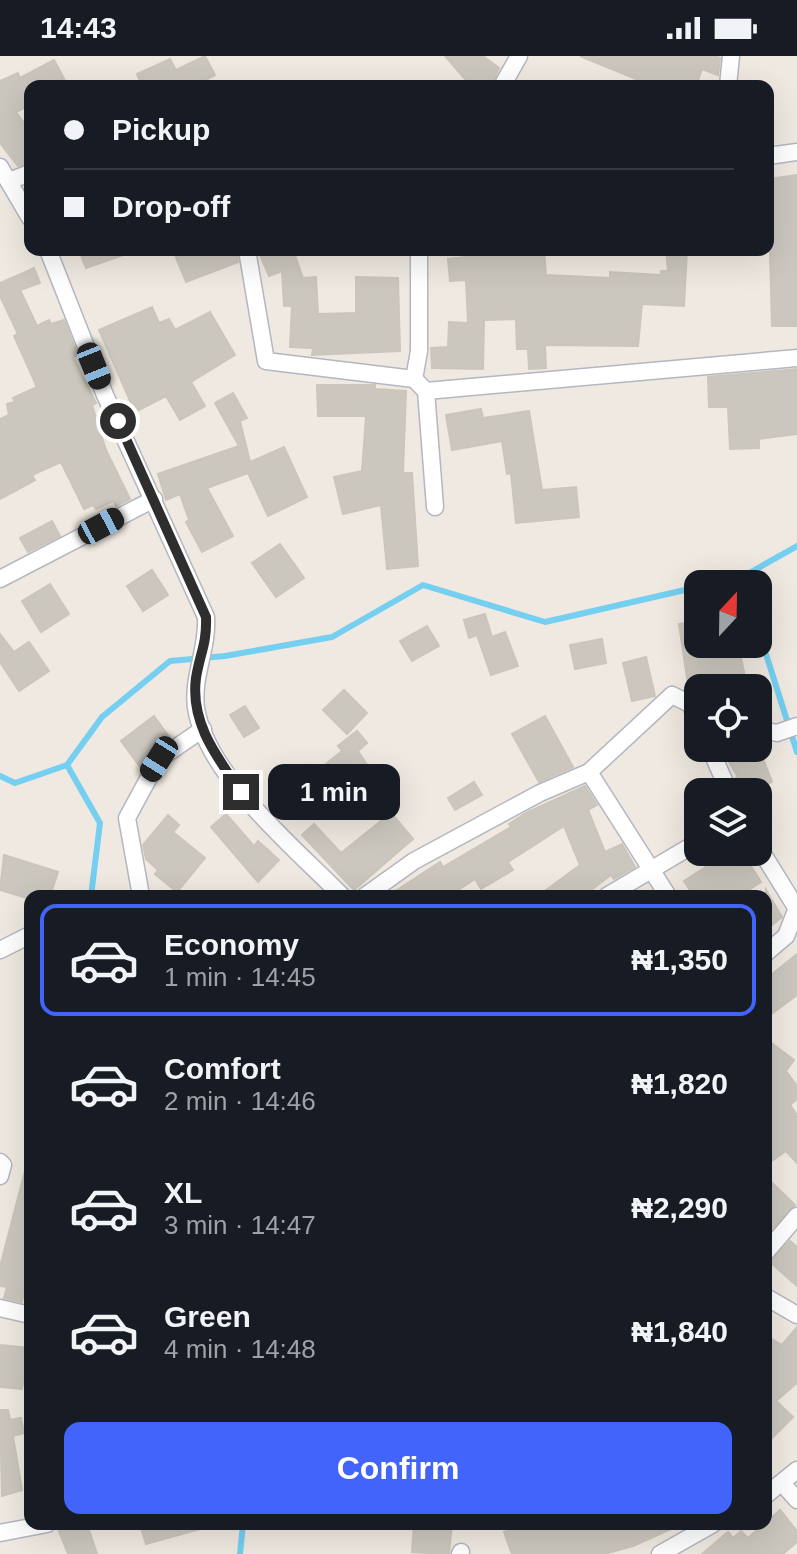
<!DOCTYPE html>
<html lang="en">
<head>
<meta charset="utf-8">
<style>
  :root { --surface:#171b24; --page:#242831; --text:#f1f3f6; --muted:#9ea1a6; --line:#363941; --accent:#4264fb }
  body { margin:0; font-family:Arial,sans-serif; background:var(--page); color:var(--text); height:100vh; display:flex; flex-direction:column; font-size:30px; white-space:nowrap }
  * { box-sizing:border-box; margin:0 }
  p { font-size:26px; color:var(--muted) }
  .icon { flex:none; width:44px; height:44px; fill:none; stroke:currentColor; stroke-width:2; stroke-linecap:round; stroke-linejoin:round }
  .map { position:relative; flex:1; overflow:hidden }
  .panel { position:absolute; left:24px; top:834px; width:748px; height:640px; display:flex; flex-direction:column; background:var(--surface); border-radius:16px; box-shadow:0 8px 32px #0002 }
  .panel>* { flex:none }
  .guide { position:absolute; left:24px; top:24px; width:750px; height:176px; border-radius:16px; box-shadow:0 8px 32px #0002; display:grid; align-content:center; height:176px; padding:0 40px; background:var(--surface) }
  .needle { width:52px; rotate:22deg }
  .tools { position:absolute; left:684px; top:514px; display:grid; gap:16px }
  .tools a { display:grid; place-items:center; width:88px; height:88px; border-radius:16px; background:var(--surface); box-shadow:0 8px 32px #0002; font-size:40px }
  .end { position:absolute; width:36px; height:36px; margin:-18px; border:10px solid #2e2e2e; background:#fff; box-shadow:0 0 0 4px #fff }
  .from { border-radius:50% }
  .bubble { position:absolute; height:56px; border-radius:16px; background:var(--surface); box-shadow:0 8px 32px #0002; font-size:26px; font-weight:700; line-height:56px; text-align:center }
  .car { position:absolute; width:24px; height:48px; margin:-24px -12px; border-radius:10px; box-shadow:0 0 6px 2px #0007; background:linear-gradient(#222 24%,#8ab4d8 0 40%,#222 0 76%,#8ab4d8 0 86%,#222 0) }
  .guide b { display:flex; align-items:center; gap:28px; height:76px; font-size:30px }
  .guide b+b { border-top:2px solid var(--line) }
  .guide i { width:20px; height:20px; background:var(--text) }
  ul { padding:14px 0 0; list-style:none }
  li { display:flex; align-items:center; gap:24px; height:112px; margin:0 16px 12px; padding:0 24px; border:4px solid transparent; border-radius:16px }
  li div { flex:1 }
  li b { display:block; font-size:30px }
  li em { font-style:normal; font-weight:700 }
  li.current { border-color:var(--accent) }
  li>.icon { width:72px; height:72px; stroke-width:1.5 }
  .button { display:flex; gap:16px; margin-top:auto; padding:16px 40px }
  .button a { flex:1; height:92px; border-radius:16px; background:var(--accent); color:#fff; font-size:32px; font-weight:700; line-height:92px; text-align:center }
  .status { display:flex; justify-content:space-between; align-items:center; height:56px; padding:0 40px; background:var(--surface); direction:ltr }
  .status svg { height:22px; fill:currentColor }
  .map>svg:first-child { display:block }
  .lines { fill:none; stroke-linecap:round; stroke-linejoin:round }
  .stream { stroke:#75cff0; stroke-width:6 }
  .building { fill:#cbc7bf; stroke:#cbc5ba; stroke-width:2 }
  .street-casing { stroke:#b4b7c1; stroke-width:19 }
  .street { stroke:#fff; stroke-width:16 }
  .route { stroke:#2e2e2e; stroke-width:10 }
</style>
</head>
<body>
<div class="status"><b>14:43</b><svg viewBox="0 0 49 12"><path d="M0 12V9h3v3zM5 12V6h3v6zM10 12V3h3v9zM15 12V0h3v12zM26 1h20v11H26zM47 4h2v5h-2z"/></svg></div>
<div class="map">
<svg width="797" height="1498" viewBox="0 0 797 1498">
  <rect width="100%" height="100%" fill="#efe9e1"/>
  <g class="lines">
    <g class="stream">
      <polyline points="710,528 744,520 797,490"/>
      <polyline points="758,573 797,696"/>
      <polyline points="67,709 100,767 91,840"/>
      <polyline points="0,720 15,727 67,709 102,661 170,605 225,600 332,581 423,529 545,566 698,531"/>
      <polyline points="240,1498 243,1468"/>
    </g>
  </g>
  <g class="building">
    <polygon points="205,0 215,19 194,30 142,30 137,18 170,3 176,14"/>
    <polygon points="445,0 483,0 499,12 491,30 471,30"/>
    <polygon points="580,0 715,0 720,2 718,19 702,13 696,30 653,30"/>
    <polygon points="54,4 68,30 30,30 30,49 16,56 30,75 30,106 18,110 0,87 0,25 18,17 20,22"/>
    <polygon points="797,119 797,270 772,270 768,123"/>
    <polygon points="79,194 131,194 132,196 86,212"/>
    <polygon points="173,194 236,194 238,206 186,226"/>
    <polygon points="258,194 293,194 303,222 316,221 318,258 356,257 356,221 398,222 400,295 312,299 313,292 290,291 292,250 284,250 282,215 269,220"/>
    <polygon points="493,194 544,194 546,219 610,222 610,216 661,219 661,215 668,215 666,194 687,194 684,250 642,248 638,290 545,289 546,312 529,313 528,293 517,293 516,263 484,264 483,313 432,312 431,292 448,291 449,266 468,267 466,224 450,225 448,203 494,198"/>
    <polygon points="34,212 40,227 20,234 37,270 49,264 51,268 64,264 78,299 73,301 96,347 92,349 106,394 130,443 116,450 113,445 96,453 93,449 84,453 61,406 32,419 35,424 0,443 0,363 9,359 7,348 15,346 13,342 37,331 14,280 18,278 0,240 0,227"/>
    <polygon points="152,251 159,267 169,263 175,274 210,256 235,299 191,326 205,350 180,364 166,340 135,356 99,274"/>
    <polygon points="797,313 797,378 759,383 759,392 730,393 728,351 709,351 708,321"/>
    <polygon points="317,329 375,329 375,333 406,335 403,417 412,417 418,510 387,513 381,449 343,458 334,421 362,415 366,360 318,360"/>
    <polygon points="233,337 247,362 240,365 250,406 284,391 307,441 268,460 248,417 207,432 233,480 202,496 186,466 189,464 180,438 166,444 158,418 239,390 215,347"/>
    <polygon points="481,353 483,362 529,355 542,434 576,431 579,461 516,467 511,417 507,418 502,385 452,394 446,359"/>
    <polygon points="52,465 60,480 28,496 20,482"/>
    <polygon points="280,488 304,522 276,541 252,507"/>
    <polygon points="152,514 168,539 143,555 127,530"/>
    <polygon points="50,528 69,558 41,576 22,545"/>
    <polygon points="485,558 492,581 505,576 518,610 491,619 477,579 469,582 464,564"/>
    <polygon points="698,565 698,588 738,588 746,626 689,635 679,568"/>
    <polygon points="427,570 439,590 412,605 400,585"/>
    <polygon points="0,578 14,596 29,586 49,615 19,635 0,606"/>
    <polygon points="602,583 606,607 575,613 570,589"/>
    <polygon points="646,601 655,640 632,645 623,607"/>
    <polygon points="344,634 367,657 347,678 323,654"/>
    <polygon points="245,650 259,672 244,681 230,659"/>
    <polygon points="154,660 170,682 152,694 141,712 121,685"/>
    <polygon points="545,660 573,711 539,726 512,678"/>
    <polygon points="357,675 367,687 358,695 369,712 344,730 326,708 342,695 338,690"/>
    <polygon points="738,692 759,692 772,726 760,731 763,736 740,736 735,723 738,721 726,701"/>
    <polygon points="474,726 482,739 455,754 448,742"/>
    <polygon points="585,730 597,749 588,754 605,796 622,788 635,811 614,823 611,819 583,840 538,840 580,809 564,770 508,806 513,814 481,833 475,823 449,840 388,840 440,806 443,811 511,771 509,768 526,757"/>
    <polygon points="391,757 413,783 354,834 302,779 314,768 341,797"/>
    <polygon points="226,758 254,790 258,785 279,804 258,826 211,771"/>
    <polygon points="168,759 179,769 173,776 205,802 177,836 155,818 158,814 146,803 143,789"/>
    <polygon points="729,796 742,796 761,826 739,840 694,840 684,825"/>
    <polygon points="4,799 58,816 50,840 30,840 30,843 0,834"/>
    <polygon points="766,834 782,861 766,874"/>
    <polygon points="797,898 797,939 766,962 766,923"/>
    <polygon points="766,983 794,1004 786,1015 797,1030 797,1043 790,1049 797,1059 797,1107 786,1095 766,1109"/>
    <polygon points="25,1115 30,1116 30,1227 26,1226 22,1246 4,1242 7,1231 0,1230 0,1211"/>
    <polygon points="766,1121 795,1149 766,1179"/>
    <polygon points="790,1185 797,1191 797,1230 770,1206"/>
    <polygon points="797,1271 797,1327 776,1345 793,1361 766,1388 766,1280 782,1289"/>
    <polygon points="0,1289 29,1292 22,1333 0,1331"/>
    <polygon points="0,1354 8,1354 10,1364 21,1362 24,1377 13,1380 22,1434 2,1440"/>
    <polygon points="780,1454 797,1475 797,1486 783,1498 702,1498 728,1476 733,1482 741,1475 748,1482"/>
    <polygon points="80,1468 87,1468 97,1498 68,1498 59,1475"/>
    <polygon points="140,1468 200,1468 200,1473 146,1488"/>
    <polygon points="414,1468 452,1468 449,1498 412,1496"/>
    <polygon points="531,1468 682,1468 633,1490 604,1498 512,1498 504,1476"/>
  </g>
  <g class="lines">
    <g class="street-casing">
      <g id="street">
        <polyline points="502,30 519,0"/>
        <polyline points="728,30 731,0"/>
        <polyline points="768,100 797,96"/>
        <polyline points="0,111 30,162"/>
        <polyline points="9,125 30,117"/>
        <path d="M48,194L105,339L206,561C208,594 192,620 196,652C207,720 295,792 342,840"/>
        <polyline points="247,194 266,305 414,323 426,335 435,451"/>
        <polyline points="414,323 419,295 419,194"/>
        <polyline points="426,335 797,302"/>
        <polyline points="0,523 154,443"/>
        <polyline points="758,673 777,677 797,670"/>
        <polyline points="710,692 729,736"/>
        <polyline points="589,716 668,840"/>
        <polyline points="758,790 797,853"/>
        <polyline points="141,840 127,762 159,703 203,673"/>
        <polyline points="365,840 414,805 540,737 589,716 672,639 690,648 698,666"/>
        <polyline points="607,840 698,786"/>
        <polyline points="0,894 30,879"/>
        <polyline points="766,897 786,880 797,852"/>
        <polyline points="0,1106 3,1109 0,1120"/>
        <polyline points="766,1196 797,1160"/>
        <polyline points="766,1241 797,1259"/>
        <polyline points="0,1252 30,1259"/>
        <polyline points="782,1427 797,1444"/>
        <polyline points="766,1439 797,1414"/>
        <polyline points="0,1477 47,1468"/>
        <polyline points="460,1498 461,1496"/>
        <polyline points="660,1498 713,1468"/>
      </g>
    </g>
    <use href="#street" class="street"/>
  </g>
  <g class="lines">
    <path class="route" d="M118,365L206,561C207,588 200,597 196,622C190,667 217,701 241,736"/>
  </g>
</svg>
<div class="tools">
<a><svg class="needle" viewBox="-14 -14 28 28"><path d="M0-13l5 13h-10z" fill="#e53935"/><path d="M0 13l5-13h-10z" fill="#9ea1a6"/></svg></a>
<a><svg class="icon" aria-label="locate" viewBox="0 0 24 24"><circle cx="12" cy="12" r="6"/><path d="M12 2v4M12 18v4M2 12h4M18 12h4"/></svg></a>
<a><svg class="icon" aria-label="layers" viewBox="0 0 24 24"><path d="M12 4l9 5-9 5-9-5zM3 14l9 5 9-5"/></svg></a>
</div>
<i class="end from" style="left:118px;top:365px"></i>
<i class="end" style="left:241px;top:736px"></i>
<div class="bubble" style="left:268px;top:708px;width:132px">1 min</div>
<i class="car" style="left:94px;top:310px;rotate:158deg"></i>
<i class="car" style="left:101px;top:470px;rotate:62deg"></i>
<i class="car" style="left:159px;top:703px;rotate:212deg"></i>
<div class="guide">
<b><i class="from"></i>Pickup</b>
<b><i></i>Drop-off</b>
</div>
<section class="panel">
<ul>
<li class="current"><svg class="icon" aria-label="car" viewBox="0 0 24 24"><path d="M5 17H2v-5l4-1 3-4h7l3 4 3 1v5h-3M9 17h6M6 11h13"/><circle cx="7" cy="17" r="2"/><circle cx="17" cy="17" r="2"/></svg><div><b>Economy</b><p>1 min · 14:45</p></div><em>₦1,350</em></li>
<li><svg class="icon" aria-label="car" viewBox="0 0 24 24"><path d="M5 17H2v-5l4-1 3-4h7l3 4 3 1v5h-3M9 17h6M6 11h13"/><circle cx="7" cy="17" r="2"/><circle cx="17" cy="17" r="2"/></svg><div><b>Comfort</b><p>2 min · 14:46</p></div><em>₦1,820</em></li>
<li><svg class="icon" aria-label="car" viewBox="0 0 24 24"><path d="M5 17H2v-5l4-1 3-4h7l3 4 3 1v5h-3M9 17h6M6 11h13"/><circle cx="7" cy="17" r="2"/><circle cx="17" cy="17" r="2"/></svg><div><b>XL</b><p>3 min · 14:47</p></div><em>₦2,290</em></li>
<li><svg class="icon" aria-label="car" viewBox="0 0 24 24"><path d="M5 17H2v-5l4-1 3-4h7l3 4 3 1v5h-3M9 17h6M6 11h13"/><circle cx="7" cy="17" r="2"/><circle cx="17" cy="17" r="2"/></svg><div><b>Green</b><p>4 min · 14:48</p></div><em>₦1,840</em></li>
</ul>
<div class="button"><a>Confirm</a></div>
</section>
</div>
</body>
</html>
